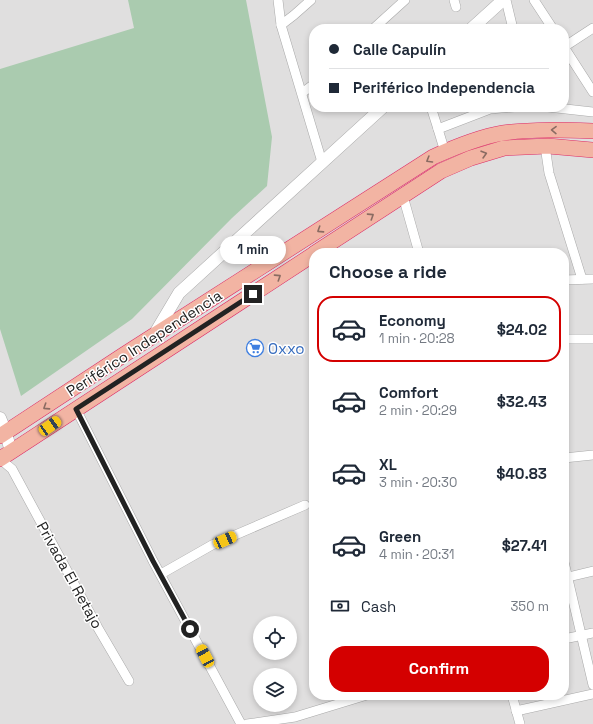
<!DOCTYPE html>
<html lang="en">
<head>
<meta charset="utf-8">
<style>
  :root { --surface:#fff; --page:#f6f6f7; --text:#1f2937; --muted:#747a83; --line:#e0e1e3; --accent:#d40000 }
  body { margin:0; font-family:"Space Grotesk",sans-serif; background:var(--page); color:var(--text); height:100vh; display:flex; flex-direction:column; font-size:15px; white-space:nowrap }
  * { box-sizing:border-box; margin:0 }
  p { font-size:13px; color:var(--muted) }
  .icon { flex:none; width:22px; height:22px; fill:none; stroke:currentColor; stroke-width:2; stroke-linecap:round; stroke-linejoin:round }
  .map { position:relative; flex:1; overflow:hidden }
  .drawer { position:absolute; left:309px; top:248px; width:260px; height:452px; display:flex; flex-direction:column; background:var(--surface); border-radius:16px; box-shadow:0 2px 6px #0003 }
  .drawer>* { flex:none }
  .top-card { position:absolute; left:309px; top:24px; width:260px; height:88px; border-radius:16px; box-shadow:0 2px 6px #0003; display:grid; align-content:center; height:88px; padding:0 20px; background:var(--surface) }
  .buttons { position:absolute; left:253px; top:616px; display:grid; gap:8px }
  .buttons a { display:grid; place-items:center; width:44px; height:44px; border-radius:50%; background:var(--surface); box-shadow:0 2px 6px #0003; font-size:20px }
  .end { position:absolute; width:18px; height:18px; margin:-9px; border:5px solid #222; background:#fff; box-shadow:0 0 0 2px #fff }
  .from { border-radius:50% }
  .bubble { position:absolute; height:28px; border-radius:14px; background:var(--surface); box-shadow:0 2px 6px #0003; font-size:13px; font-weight:700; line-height:28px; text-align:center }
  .car { position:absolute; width:12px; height:24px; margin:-12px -6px; border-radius:5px; box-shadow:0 0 3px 1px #0007; background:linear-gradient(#f5c518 24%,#345 0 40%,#f5c518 0 76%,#345 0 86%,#f5c518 0) }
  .top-card b { display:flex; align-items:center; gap:14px; height:38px; font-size:15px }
  .top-card b+b { border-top:1px solid var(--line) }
  .top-card i { width:10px; height:10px; background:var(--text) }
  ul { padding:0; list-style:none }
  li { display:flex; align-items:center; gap:12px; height:66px; margin:0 8px 6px; padding:0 12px; border:2px solid transparent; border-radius:16px }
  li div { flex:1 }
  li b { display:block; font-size:15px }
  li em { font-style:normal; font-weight:700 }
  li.selected { border-color:var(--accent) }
  li>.icon { width:36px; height:36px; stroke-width:1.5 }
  h2 { padding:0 20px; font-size:18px; line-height:48px }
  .pay { display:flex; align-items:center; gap:10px; height:44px; padding:0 20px; font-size:15px }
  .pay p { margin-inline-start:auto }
  .cta { display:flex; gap:8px; margin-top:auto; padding:8px 20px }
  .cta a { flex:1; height:46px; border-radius:16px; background:var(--accent); color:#fff; font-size:16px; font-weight:700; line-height:46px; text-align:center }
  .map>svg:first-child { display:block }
  .residential { fill:#e0dfdf; fill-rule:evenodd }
  .cemetery { fill:#aacbaf }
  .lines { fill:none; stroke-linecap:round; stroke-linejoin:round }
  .minor-casing { stroke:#a9a9a9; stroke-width:10 }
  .tertiary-casing { stroke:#a9a9a9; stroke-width:13 }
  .trunk-casing { stroke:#dc2a67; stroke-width:16 }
  .minor { stroke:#fff; stroke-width:9 }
  .tertiary { stroke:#fff; stroke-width:12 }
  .trunk { stroke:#f2b4a3; stroke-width:15 }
  .oneway { stroke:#8a6b62 }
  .route { stroke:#222; stroke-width:5 }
  .labels { text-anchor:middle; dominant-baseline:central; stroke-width:3; stroke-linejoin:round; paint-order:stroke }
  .street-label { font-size:15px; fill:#222; stroke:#fff }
  .shop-label { font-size:15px; fill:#366cbe; stroke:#fff; text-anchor:start }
</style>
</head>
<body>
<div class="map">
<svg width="593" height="724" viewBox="0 0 593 724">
  <rect width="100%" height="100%" fill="#f2efe9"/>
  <path class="residential" d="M0,0H593V724H0ZM314,29H564V107H314ZM314,253H564V695H314ZM260,623H290V653H260ZM260,675H290V705H260Z"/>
  <polygon class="cemetery" points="128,0 246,0 272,137 267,186 232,218 132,319 21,396 0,329 0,69 134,28"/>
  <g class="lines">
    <g class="minor-casing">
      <g id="minor">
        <polyline points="278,0 281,25 322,162"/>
        <polyline points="454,0 456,7"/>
        <polyline points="506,0 513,29"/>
        <polyline points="534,0 553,29"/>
        <polyline points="281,25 294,15 311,0"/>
        <polyline points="593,28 564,47 593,92"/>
        <polyline points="373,29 405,0"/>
        <polyline points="302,93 314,84"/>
        <polyline points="431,107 438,129"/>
        <polyline points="548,107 593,112"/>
        <polyline points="545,146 549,173 582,279"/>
        <polyline points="445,152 438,129 490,109 514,107"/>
        <polyline points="403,196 419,253"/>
        <polyline points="564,280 593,279"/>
        <polyline points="564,339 593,339"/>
        <polyline points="76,409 153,561 241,724"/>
        <polyline points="564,458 593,455"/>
        <polyline points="0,459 12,469 98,628 129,681"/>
        <polyline points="564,562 593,685"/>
        <polyline points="161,574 212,545 305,505"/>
        <polyline points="564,578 593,571"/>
        <polyline points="564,639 593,633"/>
        <polyline points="512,695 520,724"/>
        <polyline points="516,711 593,694"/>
        <polyline points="247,724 295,717 367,695"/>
      </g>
    </g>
    <g class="tertiary-casing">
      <g id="tertiary">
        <polyline points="471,29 503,0"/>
        <polyline points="154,335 179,293 383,107"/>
        <polyline points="0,418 6,433 11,452"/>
      </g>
    </g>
    <g class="trunk-casing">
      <g id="trunk">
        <polyline points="315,253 441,171 471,158 504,148 548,146 593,150"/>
        <path d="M0,436L125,354L433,157C455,147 479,137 503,133C533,129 563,130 593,131"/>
        <polyline points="0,459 314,254"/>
      </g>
    </g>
    <use href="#minor" class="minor"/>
    <use href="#tertiary" class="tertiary"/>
    <use href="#trunk" class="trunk"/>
  </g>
  <defs><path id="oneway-chevron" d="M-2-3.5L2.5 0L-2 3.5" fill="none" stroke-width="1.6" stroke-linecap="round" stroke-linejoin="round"/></defs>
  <g class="oneway">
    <use href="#oneway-chevron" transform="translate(554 130) rotate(-179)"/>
    <use href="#oneway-chevron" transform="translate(484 154) rotate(-16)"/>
    <use href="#oneway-chevron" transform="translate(429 160) rotate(149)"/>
    <use href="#oneway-chevron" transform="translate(371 216) rotate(-33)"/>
    <use href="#oneway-chevron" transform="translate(320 230) rotate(147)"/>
    <use href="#oneway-chevron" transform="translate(278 277) rotate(-33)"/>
    <use href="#oneway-chevron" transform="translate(46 407) rotate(147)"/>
  </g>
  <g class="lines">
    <polyline class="route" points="190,629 153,561 76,409 253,294"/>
  </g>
  <defs>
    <g id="supermarket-ring" transform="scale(0.9)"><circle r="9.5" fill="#fff" stroke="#3f7fe0" stroke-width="1.5"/><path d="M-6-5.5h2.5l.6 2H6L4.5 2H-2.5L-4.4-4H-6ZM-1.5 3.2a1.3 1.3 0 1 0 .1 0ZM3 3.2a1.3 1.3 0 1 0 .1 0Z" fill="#3f7fe0"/></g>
  </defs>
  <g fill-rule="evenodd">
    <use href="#supermarket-ring" x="255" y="348"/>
  </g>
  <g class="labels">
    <g class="street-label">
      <text transform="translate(144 343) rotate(-33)">Periférico Independencia</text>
      <text transform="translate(70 575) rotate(61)">Privada El Retajo</text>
    </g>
    <g class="shop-label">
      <text x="268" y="348">Oxxo</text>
    </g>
  </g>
</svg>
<div class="buttons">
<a><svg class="icon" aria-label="locate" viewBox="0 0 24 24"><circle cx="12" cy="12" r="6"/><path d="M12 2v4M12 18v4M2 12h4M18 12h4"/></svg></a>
<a><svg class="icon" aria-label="layers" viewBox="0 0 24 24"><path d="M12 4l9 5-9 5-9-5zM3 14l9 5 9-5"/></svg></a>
</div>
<i class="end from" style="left:190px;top:629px"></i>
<i class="end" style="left:253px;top:294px"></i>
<div class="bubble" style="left:220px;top:236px;width:66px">1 min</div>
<i class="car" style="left:50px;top:426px;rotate:56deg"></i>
<i class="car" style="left:225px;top:540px;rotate:66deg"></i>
<i class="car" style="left:205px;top:656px;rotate:332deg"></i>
<div class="top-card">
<b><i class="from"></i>Calle Capulín</b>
<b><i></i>Periférico Independencia</b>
</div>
<section class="drawer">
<h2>Choose a ride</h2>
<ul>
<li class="selected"><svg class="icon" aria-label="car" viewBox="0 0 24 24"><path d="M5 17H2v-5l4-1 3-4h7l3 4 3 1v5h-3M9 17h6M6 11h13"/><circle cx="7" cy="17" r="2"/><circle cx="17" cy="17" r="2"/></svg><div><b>Economy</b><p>1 min · 20:28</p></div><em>$24.02</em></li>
<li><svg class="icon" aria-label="car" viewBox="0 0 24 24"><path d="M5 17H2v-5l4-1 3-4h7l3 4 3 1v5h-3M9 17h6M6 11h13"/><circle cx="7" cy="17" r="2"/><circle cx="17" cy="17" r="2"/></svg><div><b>Comfort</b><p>2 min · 20:29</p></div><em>$32.43</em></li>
<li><svg class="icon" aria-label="car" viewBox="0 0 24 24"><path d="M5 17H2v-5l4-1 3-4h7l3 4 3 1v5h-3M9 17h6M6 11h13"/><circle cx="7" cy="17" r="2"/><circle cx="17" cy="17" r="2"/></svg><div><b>XL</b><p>3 min · 20:30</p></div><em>$40.83</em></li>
<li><svg class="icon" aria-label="car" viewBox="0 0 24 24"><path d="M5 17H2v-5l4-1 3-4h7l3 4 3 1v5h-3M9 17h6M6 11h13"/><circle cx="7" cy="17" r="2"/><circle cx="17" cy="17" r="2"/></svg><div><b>Green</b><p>4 min · 20:31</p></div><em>$27.41</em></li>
</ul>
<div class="pay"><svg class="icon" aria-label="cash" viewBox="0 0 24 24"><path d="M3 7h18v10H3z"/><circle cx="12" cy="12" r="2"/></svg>Cash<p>350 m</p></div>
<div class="cta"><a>Confirm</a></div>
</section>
</div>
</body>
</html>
